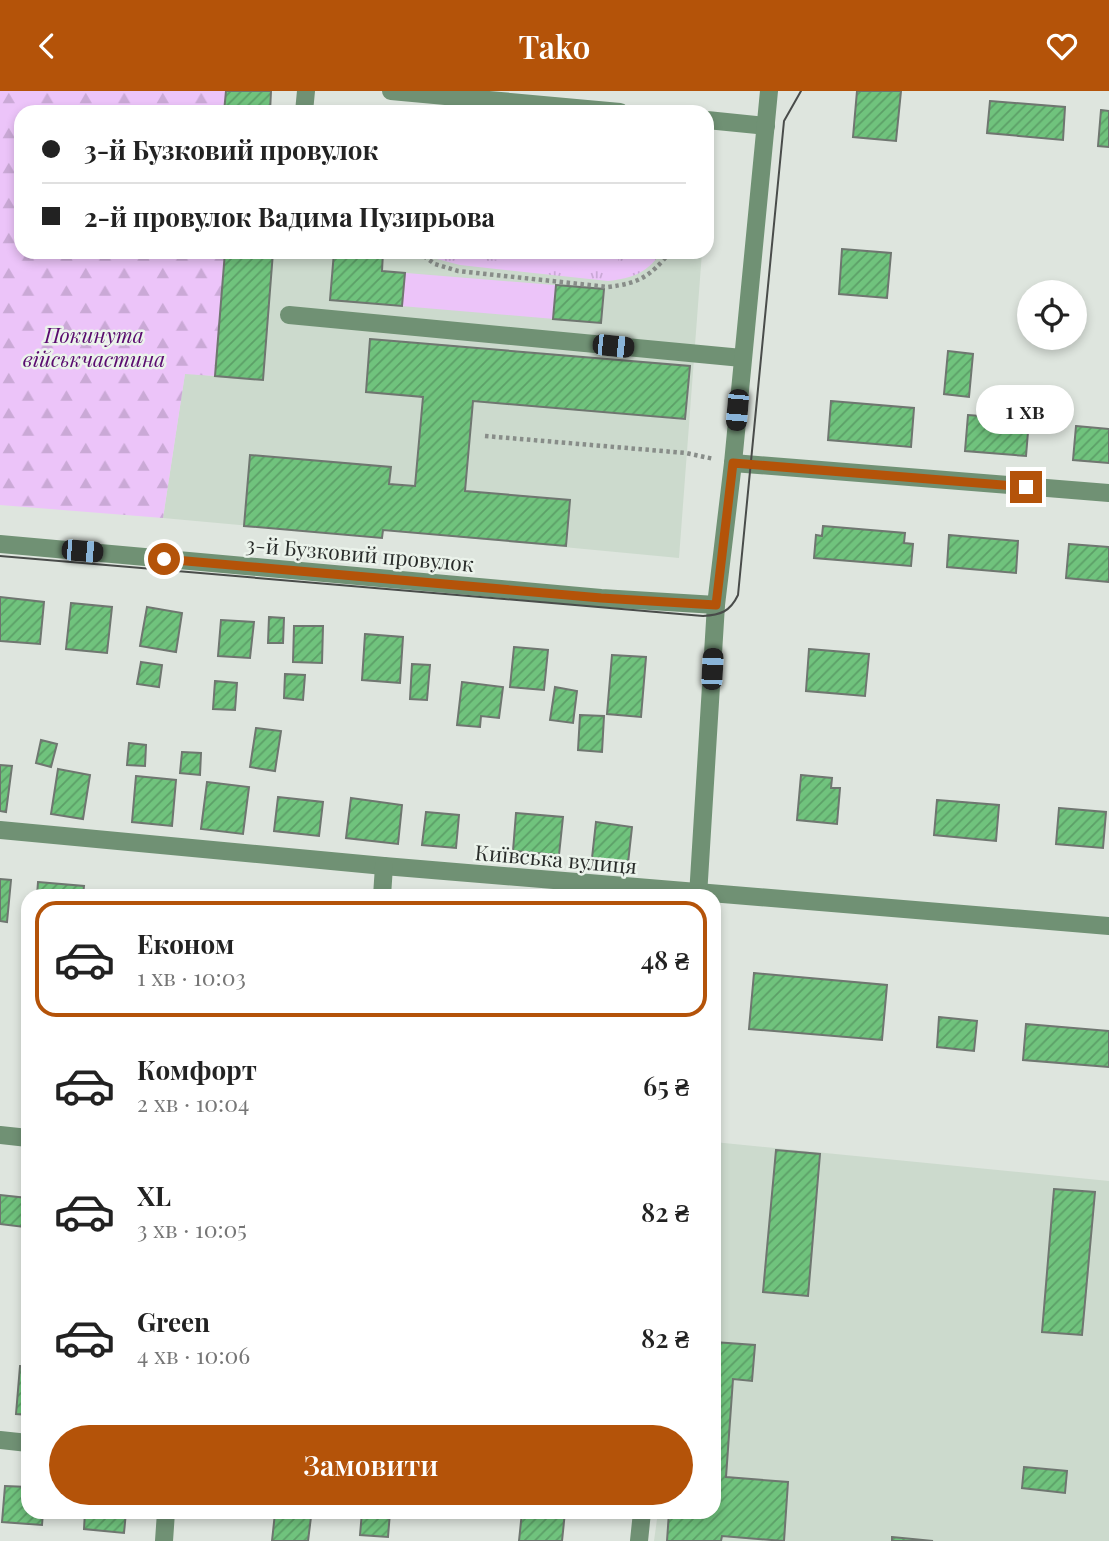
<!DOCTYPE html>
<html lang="uk">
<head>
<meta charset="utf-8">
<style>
  :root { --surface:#fff; --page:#f2f2f2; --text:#222; --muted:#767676; --line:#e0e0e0; --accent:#b45309 }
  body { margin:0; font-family:"Playfair Display",serif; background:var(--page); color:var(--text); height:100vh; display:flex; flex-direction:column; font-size:26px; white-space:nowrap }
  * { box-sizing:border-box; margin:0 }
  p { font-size:23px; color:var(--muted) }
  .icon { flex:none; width:38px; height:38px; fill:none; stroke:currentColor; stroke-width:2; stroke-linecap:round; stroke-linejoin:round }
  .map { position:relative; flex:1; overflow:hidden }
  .panel { position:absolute; left:21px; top:798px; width:700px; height:630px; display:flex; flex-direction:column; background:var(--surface); border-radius:21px; box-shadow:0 4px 10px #0003 }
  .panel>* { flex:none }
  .hud { position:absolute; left:14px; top:14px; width:700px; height:154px; border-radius:21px; box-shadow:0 4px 10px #0003; display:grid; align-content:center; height:154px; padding:0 28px; background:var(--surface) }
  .tools { position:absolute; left:1017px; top:189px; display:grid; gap:14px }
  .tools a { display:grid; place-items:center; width:70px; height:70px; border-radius:50%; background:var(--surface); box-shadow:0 4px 10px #0003; font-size:35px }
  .end { position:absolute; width:32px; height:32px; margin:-16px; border:9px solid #b45309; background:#fff; box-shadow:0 0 0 4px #fff }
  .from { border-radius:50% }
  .bubble { position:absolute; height:49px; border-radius:24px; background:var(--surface); box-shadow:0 4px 10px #0003; font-size:23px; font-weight:600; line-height:49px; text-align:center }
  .car { position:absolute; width:21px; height:42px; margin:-21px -10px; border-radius:9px; box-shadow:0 0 5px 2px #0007; background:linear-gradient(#222 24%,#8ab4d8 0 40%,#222 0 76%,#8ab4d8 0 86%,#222 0) }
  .hud b { display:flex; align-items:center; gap:24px; height:66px; font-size:26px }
  .hud b+b { border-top:2px solid var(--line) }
  .hud i { width:18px; height:18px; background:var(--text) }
  ul { padding:12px 0 0; list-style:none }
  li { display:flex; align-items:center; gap:21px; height:116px; margin:0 14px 10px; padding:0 14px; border:4px solid transparent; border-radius:21px }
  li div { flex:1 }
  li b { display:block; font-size:26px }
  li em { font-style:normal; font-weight:600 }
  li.active { border-color:var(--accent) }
  li>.icon { width:63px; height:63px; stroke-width:1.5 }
  .button { display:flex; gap:14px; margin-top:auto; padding:14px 28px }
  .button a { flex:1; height:80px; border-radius:42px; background:var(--accent); color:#fff; font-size:28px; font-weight:600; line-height:80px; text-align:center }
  header { display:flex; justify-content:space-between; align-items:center; height:91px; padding:0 28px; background:var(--accent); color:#fff; font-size:32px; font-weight:600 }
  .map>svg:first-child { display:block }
  .built { fill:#ccdacd }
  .grass { fill:url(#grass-tufts) }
  .forest { fill:url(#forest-firs) }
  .pitch { fill:#ecc4f9 }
  .building { fill:url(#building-hatch); stroke:#6f7670; stroke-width:2 }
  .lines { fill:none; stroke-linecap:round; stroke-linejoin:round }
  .path { stroke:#888d89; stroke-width:4.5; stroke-dasharray:3.5 3.5; stroke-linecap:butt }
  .minor { stroke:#709174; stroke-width:18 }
  .tram { stroke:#494c4a; stroke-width:2 }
  .route { stroke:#b45309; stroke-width:9 }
  .labels { text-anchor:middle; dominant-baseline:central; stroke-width:5; stroke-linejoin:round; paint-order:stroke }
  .park-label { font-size:21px; font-style:italic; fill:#590a6e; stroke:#ebf3eb }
  .street-label { font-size:21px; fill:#292c2a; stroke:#ebf3eb }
</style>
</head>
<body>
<header><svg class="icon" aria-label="back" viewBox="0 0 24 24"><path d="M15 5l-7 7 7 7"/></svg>Tako<svg class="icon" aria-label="heart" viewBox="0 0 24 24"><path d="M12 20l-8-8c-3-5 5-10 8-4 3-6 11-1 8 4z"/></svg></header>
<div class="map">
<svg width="1109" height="1450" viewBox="0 0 1109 1450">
  <defs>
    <pattern id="grass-tufts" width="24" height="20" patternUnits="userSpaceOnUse" patternTransform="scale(1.75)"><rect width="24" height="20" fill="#ecc4f9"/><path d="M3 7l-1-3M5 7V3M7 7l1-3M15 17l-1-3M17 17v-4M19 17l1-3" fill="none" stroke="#caa9d6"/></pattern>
    <pattern id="forest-firs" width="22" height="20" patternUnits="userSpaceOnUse" patternTransform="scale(1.75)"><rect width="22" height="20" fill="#ecc4f9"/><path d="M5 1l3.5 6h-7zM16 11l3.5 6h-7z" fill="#caa9d6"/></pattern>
    <pattern id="building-hatch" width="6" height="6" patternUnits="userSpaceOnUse" patternTransform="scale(1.75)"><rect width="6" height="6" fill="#70c37d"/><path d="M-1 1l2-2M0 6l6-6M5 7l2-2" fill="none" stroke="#5c9f67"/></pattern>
  </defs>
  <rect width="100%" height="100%" fill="#dee5de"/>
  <g class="built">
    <polygon points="225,161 702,161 679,467 384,439 382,447 163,427 185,282 214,285"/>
    <polygon points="714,1051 1109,1090 1109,1450 654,1450 658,1421 714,1421"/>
  </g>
  <path class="grass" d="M428,161H662C646,182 634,187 608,190L460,174L437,168Z"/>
  <polygon class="forest" points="0,0 226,0 224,21 21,21 21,161 225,161 215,285 185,283 163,427 0,414"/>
  <g class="pitch">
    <polygon points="334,161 383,161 382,180 604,198 601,232 330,209"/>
    <polygon points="452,161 619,161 617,182 452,164"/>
  </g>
  <g class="building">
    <polygon points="226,0 271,0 270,21 224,21"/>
    <polygon points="857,0 901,0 896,50 853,46"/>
    <polygon points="990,10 1065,16 1063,49 987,42"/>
    <polygon points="1101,19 1109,20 1109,56 1098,55"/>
    <polygon points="842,158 891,162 887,207 839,203"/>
    <polygon points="225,161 273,161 263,289 215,285"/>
    <polygon points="334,161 383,161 382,180 405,182 402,215 330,209"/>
    <polygon points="556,194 604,198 601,232 553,228"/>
    <polygon points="370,248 690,275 685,328 473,310 465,400 570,409 566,455 383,439 382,447 244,435 250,364 391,376 389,393 415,395 423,306 366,301"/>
    <polygon points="948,260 973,263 969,306 944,303"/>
    <polygon points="831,310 914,317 911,356 828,349"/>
    <polygon points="968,324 1029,329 1026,365 965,360"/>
    <polygon points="1076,335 1109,338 1109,372 1073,369"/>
    <polygon points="823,435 905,442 904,452 913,453 911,475 814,467 816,444 822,445"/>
    <polygon points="949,444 1018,450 1016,482 947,476"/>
    <polygon points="1069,453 1109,456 1109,491 1066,487"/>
    <polygon points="0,506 44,511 40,553 0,550"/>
    <polygon points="71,512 112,516 107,562 66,558"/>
    <polygon points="147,516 182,522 176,561 140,555"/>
    <polygon points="269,526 284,527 283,552 268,552"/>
    <polygon points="221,529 254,531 250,567 218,565"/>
    <polygon points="294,535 323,535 322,572 293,571"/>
    <polygon points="365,543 403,546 400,592 362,589"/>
    <polygon points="514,556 548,559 544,599 510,596"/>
    <polygon points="809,558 869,563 865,605 806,600"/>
    <polygon points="612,564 646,566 641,626 607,623"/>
    <polygon points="141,571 162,574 159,596 137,593"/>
    <polygon points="412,573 430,574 427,609 410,608"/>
    <polygon points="285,583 305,584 303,609 284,607"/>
    <polygon points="215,590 237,592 235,619 213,618"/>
    <polygon points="462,591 503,596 499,627 481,625 480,636 457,634"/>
    <polygon points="555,596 577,600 573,632 550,629"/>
    <polygon points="580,624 604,625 602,661 578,659"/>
    <polygon points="256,637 281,640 275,680 250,676"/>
    <polygon points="41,649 57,653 51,676 36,672"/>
    <polygon points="129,652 146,654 145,675 127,674"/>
    <polygon points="182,661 201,662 200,684 180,682"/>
    <polygon points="0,674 12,675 6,721 0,720"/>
    <polygon points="58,678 90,684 83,728 51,723"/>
    <polygon points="801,684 832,687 831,697 840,697 837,733 797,729"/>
    <polygon points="136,685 176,689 172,735 132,731"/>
    <polygon points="207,691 249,696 243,743 201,738"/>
    <polygon points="278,706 323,711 319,745 274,740"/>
    <polygon points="351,707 402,714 398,753 346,747"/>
    <polygon points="937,709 999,714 996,750 934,744"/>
    <polygon points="1059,717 1106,721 1103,757 1056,753"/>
    <polygon points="426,721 459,724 456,757 422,754"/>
    <polygon points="516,722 563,726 559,764 513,760"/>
    <polygon points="596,731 632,736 628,772 592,767"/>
    <polygon points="0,788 11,789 7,831 0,830"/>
    <polygon points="38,791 84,795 83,805 37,805"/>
    <polygon points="101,799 146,804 145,805 101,805"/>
    <polygon points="754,882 887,894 882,949 749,938"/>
    <polygon points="939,926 977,930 974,960 937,956"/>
    <polygon points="1026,933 1109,940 1109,976 1023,969"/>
    <polygon points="776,1059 820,1063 808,1205 763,1201"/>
    <polygon points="1054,1098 1095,1101 1082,1244 1042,1241"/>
    <polygon points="0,1104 27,1107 24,1136 0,1133"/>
    <polygon points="714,1251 755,1254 752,1290 733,1288 726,1386 788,1391 784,1450 722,1445 721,1450 667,1450 669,1421 714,1421"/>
    <polygon points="20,1275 28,1276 28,1324 16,1323"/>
    <polygon points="1024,1376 1067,1380 1065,1402 1022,1397"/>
    <polygon points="5,1395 28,1396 28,1421 43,1421 42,1434 2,1431"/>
    <polygon points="85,1421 126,1421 124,1442 84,1438"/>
    <polygon points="362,1421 390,1421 388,1446 360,1444"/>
    <polygon points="522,1421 565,1421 562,1450 519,1450"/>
    <polygon points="275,1422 311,1426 308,1450 272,1450"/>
    <polygon points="892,1446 933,1450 892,1450"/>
  </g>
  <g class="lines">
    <g class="path">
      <path d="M418,161L435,173L458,180L608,196C639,192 650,186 670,161"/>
      <polyline points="485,345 686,362 714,368"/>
    </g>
    <g class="minor">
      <polyline points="391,0 620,21"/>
      <polyline points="304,21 306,0"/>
      <polyline points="707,29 766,35"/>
      <polyline points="289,224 742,267"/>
      <polyline points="733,372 1109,402"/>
      <polyline points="0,453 601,507 716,514"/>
      <polyline points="0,739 384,775 1109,835"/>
      <polyline points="382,805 384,775"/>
      <polyline points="698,805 716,514 733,372 769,0"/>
      <polyline points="0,1044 28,1047"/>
      <polyline points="0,1349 28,1352"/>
      <polyline points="164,1450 166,1421"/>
      <polyline points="639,1450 642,1421"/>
    </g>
    <path class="tram" d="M0,465L703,525C720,524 730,521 738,504L784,30L801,0"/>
  </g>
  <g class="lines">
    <polyline class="route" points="164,468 601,507 716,514 733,372 1026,396"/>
  </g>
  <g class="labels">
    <g class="park-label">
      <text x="94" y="243">Покинута<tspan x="94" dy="24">військчастина</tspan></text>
    </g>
    <g class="street-label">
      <text transform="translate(360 462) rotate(5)">3-й Бузковий провулок</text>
      <text transform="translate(556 767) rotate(5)">Київська вулиця</text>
    </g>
  </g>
</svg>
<div class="tools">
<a><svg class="icon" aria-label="locate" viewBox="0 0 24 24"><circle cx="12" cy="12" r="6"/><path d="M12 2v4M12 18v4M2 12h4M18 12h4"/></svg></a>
</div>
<i class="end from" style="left:164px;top:468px"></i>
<i class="end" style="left:1026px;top:396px"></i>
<div class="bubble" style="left:976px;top:294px;width:98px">1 хв</div>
<i class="car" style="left:613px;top:255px;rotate:96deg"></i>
<i class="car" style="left:737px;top:319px;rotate:185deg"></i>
<i class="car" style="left:82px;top:460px;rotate:95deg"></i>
<i class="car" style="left:712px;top:578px;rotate:3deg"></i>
<div class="hud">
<b><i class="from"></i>3-й Бузковий провулок</b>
<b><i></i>2-й провулок Вадима Пузирьова</b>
</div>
<section class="panel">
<ul>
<li class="active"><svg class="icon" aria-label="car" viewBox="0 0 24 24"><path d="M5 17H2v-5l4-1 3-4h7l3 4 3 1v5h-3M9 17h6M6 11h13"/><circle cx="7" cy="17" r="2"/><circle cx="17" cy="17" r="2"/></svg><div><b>Економ</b><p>1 хв · 10:03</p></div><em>48 ₴</em></li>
<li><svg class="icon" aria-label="car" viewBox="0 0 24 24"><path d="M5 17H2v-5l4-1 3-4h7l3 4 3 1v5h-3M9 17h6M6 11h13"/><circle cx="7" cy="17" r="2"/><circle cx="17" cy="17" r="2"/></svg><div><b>Комфорт</b><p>2 хв · 10:04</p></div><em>65 ₴</em></li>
<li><svg class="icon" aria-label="car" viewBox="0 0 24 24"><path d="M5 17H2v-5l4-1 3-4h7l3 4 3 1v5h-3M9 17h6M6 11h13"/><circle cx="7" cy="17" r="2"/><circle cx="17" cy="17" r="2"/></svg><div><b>XL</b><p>3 хв · 10:05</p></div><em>82 ₴</em></li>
<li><svg class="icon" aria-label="car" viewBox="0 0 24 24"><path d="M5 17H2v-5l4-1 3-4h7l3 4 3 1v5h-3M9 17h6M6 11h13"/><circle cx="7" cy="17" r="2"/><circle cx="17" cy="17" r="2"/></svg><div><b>Green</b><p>4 хв · 10:06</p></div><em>82 ₴</em></li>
</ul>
<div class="button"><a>Замовити</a></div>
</section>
</div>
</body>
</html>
